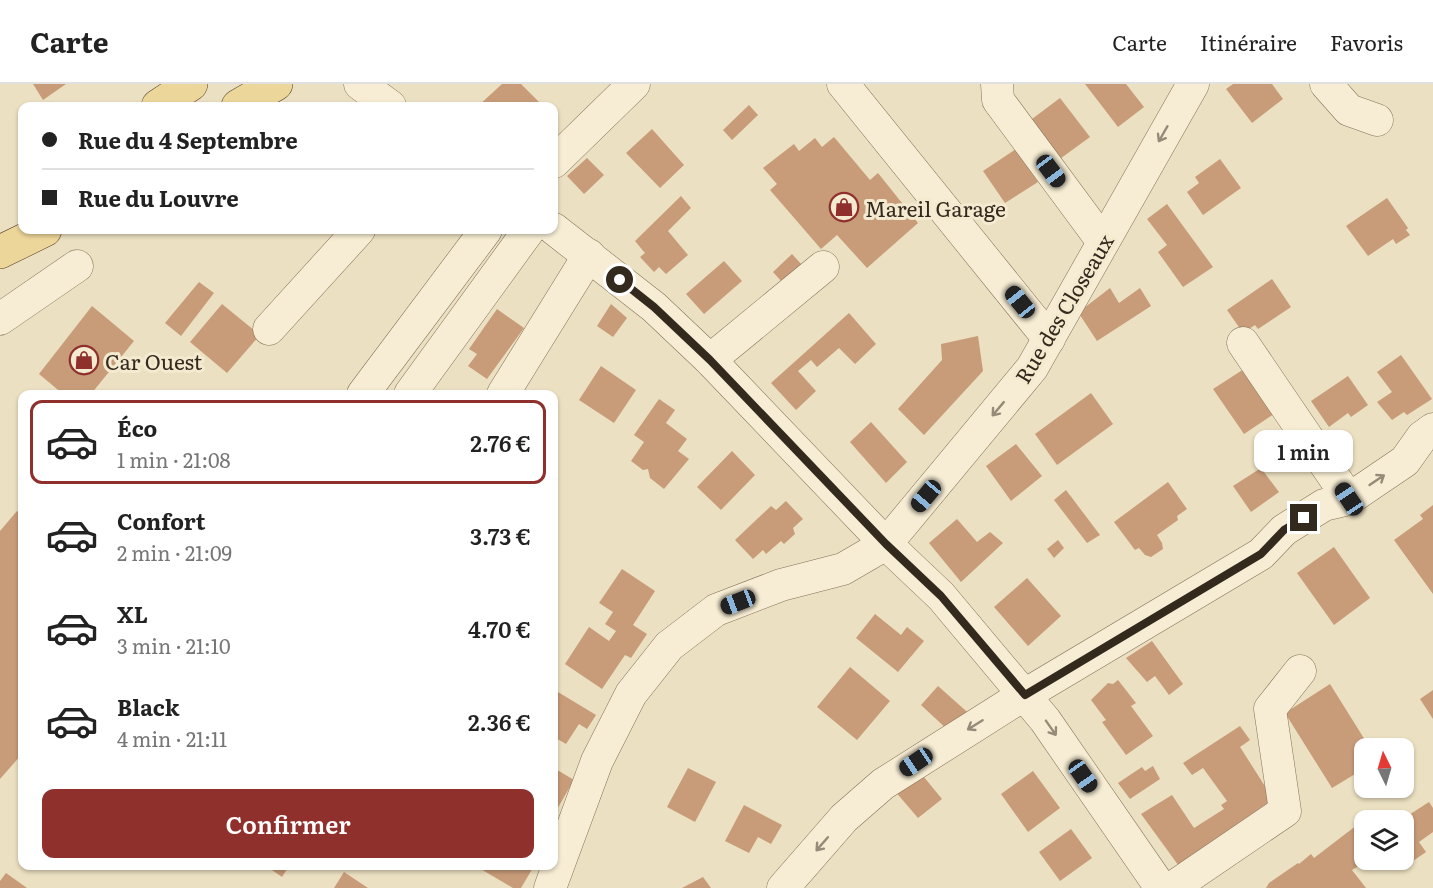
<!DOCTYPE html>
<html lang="fr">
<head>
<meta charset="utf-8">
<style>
  :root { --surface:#fff; --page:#f6f6f6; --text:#222; --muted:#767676; --line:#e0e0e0; --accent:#90302d }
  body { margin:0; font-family:Literata,serif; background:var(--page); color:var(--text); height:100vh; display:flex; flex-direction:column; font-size:22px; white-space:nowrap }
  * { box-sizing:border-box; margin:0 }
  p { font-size:20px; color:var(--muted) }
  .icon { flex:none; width:33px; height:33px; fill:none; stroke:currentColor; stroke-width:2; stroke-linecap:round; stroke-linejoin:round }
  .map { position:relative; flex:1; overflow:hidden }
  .details { position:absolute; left:18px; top:306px; width:540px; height:480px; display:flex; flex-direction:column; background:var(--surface); border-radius:12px; box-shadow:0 2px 4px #0004 }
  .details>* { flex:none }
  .hud { position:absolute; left:18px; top:18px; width:540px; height:132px; border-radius:12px; box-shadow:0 2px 4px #0004; display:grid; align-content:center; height:132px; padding:0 24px; background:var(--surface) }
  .needle { width:39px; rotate:355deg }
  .fabs { position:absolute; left:1354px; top:654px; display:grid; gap:12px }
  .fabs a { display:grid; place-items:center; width:60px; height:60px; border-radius:12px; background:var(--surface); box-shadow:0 2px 4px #0004; font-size:30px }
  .end { position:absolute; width:27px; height:27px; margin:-14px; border:8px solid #34291d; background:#fff; box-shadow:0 0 0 3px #fff }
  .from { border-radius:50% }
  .bubble { position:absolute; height:42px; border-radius:12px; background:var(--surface); box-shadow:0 2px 4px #0004; font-size:20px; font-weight:600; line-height:42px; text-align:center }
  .car { position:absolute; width:18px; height:36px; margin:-18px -9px; border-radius:8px; box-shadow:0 0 4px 2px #0007; background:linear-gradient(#222 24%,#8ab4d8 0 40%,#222 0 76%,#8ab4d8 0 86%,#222 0) }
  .hud b { display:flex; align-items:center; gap:21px; height:57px; font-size:22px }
  .hud b+b { border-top:2px solid var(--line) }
  .hud i { width:15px; height:15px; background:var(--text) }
  ul { padding:10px 0 0; list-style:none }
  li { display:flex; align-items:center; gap:18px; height:84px; margin:0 12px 9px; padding:0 12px; border:3px solid transparent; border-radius:12px }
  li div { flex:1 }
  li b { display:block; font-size:22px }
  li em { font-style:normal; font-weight:600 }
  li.on { border-color:var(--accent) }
  li>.icon { width:54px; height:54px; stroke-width:1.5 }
  .cta { display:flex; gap:12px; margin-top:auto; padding:12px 24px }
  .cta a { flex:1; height:69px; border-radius:12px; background:var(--accent); color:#fff; font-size:24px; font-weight:600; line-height:69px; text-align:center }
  header { display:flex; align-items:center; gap:36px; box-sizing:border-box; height:84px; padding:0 30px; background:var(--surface); border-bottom:2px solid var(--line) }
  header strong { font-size:28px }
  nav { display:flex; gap:33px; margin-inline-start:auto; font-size:21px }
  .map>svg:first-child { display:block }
  .building { fill:#c89c79 }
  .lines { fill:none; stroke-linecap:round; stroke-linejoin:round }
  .minor-casing { stroke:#84725a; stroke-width:33 }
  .major-casing { stroke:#52402e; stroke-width:34 }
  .minor { stroke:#f7edd4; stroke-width:32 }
  .major { stroke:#edd69a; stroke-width:33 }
  .oneway { stroke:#968b78 }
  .route { stroke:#34291d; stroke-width:8 }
  .labels { text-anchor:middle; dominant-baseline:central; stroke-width:6; stroke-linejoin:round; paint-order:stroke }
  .poi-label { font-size:21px; fill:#34291d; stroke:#f3ead0; text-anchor:start }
  .street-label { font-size:21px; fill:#34291d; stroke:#f3ead0 }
</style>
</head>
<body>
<header>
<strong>Carte</strong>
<nav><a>Carte</a><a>Itinéraire</a><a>Favoris</a></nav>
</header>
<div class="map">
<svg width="1433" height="804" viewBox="0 0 1433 804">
  <rect width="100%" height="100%" fill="#ebe0c1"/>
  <g class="building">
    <polygon points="33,0 66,0 43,16"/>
    <polygon points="502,0 521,0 543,22 478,22"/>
    <polygon points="1085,0 1126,0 1144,23 1118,43"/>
    <polygon points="1233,0 1272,0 1283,15 1252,39 1226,5"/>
    <polygon points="1060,14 1090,53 1053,80 1024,41"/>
    <polygon points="749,21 758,31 732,56 723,46"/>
    <polygon points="652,45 684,81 660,104 626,69"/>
    <polygon points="834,53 870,96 878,89 918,139 867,184 837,151 821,165 770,106 777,100 763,84 794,60 799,67 815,54 822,63"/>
    <polygon points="1016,65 1038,98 1005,119 983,87"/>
    <polygon points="587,74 604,91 584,110 567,92"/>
    <polygon points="1220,75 1241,104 1203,131 1187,108 1199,99 1195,93"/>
    <polygon points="681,112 691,124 668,147 688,171 666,190 659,183 654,188 640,173 645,169 635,157"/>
    <polygon points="1387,114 1408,144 1406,146 1410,151 1396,160 1393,155 1368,172 1346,142"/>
    <polygon points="1167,120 1213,183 1183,203 1158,168 1167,161 1147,135"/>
    <polygon points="792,170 802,181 782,198 773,188"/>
    <polygon points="724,177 742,197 704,230 686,210"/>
    <polygon points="1272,195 1291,223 1258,245 1255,241 1243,249 1227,226"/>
    <polygon points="199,198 214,209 181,252 165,239"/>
    <polygon points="1110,204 1119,219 1140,204 1151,222 1097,257 1080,231 1084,224"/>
    <polygon points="222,220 260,251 227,289 190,258"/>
    <polygon points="611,220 627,234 613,253 597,242"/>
    <polygon points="92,222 134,257 91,310 63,310 39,290"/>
    <polygon points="497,225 524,244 487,295 468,282 477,270 469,265"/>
    <polygon points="849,229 876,260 855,280 839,264 817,283 811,276 798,287 816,307 796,326 771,299"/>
    <polygon points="978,252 983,287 924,351 898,325 942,276 941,260"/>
    <polygon points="1401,271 1432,315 1407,331 1404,328 1392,336 1377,318 1392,308 1377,288"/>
    <polygon points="601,282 636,306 614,339 579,316"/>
    <polygon points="1244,285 1274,330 1244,350 1213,305"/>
    <polygon points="1348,292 1368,321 1351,333 1348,329 1329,343 1311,317"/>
    <polygon points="1091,309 1113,340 1057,381 1035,350"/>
    <polygon points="659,315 675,326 666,339 687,355 678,367 689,375 664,405 650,394 648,385 643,386 631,377 644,358 634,351"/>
    <polygon points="871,338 907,378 886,399 850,358"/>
    <polygon points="1016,360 1042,392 1011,417 986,382"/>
    <polygon points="732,367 755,391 721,426 697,403"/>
    <polygon points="1261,384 1279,408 1251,428 1233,402"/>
    <polygon points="1168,398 1187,425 1177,432 1178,436 1157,451 1162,459 1163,465 1151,473 1145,471 1139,464 1135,466 1114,438"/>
    <polygon points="1066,406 1100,451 1087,459 1054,416"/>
    <polygon points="786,417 803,435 793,444 795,450 784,460 781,457 766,470 763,466 753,475 735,456 771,422 776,426"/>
    <polygon points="1433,421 1433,510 1394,456 1423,435 1420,431"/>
    <polygon points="17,427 22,431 22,670 0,695 0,447"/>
    <polygon points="957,435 977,458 990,448 1003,459 961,498 929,459"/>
    <polygon points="1058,456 1064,464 1054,474 1047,465"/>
    <polygon points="1334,463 1370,514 1334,541 1297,489"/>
    <polygon points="622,485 655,507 633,541 647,550 631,574 625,571 602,605 565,580 589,543 609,557 616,547 605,540 613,528 599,519"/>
    <polygon points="1027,494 1061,532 1028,562 994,523"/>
    <polygon points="875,530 901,551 907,543 924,557 898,588 856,554"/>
    <polygon points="1152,557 1183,600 1169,611 1155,592 1147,598 1126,574"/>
    <polygon points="850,583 890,617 857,656 817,623"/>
    <polygon points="1118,596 1136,619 1131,622 1153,652 1126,671 1102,638 1106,636 1091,616 1108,599 1113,600"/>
    <polygon points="1330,600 1370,664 1365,664 1365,684 1332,704 1285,629"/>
    <polygon points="938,602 975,635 950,648 921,621"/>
    <polygon points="1433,606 1433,635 1420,615"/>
    <polygon points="558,608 596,631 587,645 579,640 566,660 554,653 554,615"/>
    <polygon points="1240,642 1250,656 1240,663 1277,721 1184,789 1141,730 1172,711 1194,744 1224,725 1221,721 1227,717 1203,684 1192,691 1183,679"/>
    <polygon points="1153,682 1160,695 1130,715 1118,699 1142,683 1145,687"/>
    <polygon points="554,684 574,696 556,727 554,725"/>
    <polygon points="688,684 716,698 695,738 667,723"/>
    <polygon points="919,687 942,715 918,734 894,706"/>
    <polygon points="1033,687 1060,724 1028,748 1001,710"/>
    <polygon points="1429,718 1433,724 1433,748 1419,758 1426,768 1403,784 1397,776 1404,776 1404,736 1401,736"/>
    <polygon points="744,721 782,741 771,760 758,753 749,769 725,757"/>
    <polygon points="1357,741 1365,752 1365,776 1369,776 1352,786 1366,804 1266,804 1269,799 1298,779 1299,780 1311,770 1314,774"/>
    <polygon points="1071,745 1092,774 1060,797 1039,768"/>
    <polygon points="266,782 289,782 282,793"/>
    <polygon points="480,782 534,782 521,804 513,804 479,784"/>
    <polygon points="344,788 368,804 334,804"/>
    <polygon points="6,789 27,804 0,804 0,797"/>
    <polygon points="703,793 711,804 682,804"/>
  </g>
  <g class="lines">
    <g class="minor-casing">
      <g id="minor">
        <polyline points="360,0 390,22"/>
        <polyline points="843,0 1049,255"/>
        <polyline points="997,0 998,16 1103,158"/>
        <polyline points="1326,0 1349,26 1377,36"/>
        <polyline points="554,78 634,0"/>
        <polyline points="554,145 654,223 710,276 886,460 941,512 1045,636 1161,804"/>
        <polyline points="0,235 77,182"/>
        <polyline points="269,245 359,146"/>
        <polyline points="1243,259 1349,415"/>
        <polyline points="710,276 823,183"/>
        <polyline points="363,310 486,146"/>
        <polyline points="410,310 529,146"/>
        <polyline points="503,310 589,171"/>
        <polyline points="550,804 597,677 631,610 669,562 716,526 781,501 843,485 886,460 1032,284 1193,0"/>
        <polyline points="783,804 844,734 883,700 1011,619 1261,470 1284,446 1324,421 1349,415 1405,377 1422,353 1433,345"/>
        <polyline points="1172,804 1285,727 1270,625 1300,587"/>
      </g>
    </g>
    <g class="major-casing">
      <g id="major">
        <polyline points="158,22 191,0"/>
        <polyline points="238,22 276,0"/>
        <polyline points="0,168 45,146"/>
      </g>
    </g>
    <use href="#minor" class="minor"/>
    <use href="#major" class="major"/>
  </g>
  <defs><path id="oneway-shaft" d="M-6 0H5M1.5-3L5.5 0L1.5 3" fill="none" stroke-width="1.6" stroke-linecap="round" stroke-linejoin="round" transform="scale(1.5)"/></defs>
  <g class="oneway">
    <use href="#oneway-shaft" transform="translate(1163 50) rotate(120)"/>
    <use href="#oneway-shaft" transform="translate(998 325) rotate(130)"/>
    <use href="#oneway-shaft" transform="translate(1377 396) rotate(-34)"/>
    <use href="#oneway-shaft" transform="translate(975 641) rotate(148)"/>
    <use href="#oneway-shaft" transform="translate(1051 644) rotate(55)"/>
    <use href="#oneway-shaft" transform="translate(822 760) rotate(131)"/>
  </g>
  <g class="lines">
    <polyline class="route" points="620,196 654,223 710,276 886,460 941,512 1025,611 1261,470 1284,446 1304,434"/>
  </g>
  <defs>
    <g id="shop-ring" transform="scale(1.5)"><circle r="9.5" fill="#f3ead0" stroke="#90302d" stroke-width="1.5"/><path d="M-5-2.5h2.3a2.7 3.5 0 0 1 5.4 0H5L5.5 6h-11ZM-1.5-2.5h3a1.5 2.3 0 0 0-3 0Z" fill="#90302d"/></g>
  </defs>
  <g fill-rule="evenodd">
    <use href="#shop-ring" x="844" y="123"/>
    <use href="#shop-ring" x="84" y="276"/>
  </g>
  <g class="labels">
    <g class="poi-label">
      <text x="865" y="123">Mareil Garage</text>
      <text x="105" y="276">Car Ouest</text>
    </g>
    <g class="street-label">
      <text transform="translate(1063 224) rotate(-59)">Rue des Closeaux</text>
    </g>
  </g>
</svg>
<div class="fabs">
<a><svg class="needle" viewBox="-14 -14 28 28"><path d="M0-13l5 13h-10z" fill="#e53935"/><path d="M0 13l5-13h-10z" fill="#767676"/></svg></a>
<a><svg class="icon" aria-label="layers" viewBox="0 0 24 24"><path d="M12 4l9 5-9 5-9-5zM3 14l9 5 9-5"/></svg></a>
</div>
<i class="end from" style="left:620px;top:196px"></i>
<i class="end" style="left:1304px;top:434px"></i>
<div class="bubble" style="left:1254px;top:346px;width:99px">1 min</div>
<i class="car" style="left:1051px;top:87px;rotate:143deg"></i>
<i class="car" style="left:1020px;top:218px;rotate:321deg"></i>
<i class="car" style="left:926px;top:412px;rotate:220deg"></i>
<i class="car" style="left:1349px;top:415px;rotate:326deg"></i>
<i class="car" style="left:738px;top:518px;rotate:249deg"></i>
<i class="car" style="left:916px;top:678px;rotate:236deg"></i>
<i class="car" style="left:1083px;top:692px;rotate:145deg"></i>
<div class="hud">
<b><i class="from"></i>Rue du 4 Septembre</b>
<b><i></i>Rue du Louvre</b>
</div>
<section class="details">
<ul>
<li class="on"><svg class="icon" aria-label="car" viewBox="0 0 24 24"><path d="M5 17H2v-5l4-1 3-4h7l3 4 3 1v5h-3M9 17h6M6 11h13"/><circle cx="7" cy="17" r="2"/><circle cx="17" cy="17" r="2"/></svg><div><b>Éco</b><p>1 min · 21:08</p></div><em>2.76 €</em></li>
<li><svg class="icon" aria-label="car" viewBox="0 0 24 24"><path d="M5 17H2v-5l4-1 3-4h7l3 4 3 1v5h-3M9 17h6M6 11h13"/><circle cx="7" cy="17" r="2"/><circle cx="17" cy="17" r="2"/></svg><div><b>Confort</b><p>2 min · 21:09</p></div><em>3.73 €</em></li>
<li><svg class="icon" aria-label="car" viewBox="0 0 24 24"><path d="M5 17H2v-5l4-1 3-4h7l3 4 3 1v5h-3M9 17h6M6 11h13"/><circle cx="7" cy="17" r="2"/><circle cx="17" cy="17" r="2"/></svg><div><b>XL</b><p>3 min · 21:10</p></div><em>4.70 €</em></li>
<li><svg class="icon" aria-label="car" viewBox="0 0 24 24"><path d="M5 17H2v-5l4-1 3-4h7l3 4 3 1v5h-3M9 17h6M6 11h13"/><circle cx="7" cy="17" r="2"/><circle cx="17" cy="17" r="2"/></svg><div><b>Black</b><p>4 min · 21:11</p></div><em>2.36 €</em></li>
</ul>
<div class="cta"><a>Confirmer</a></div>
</section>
</div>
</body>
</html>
